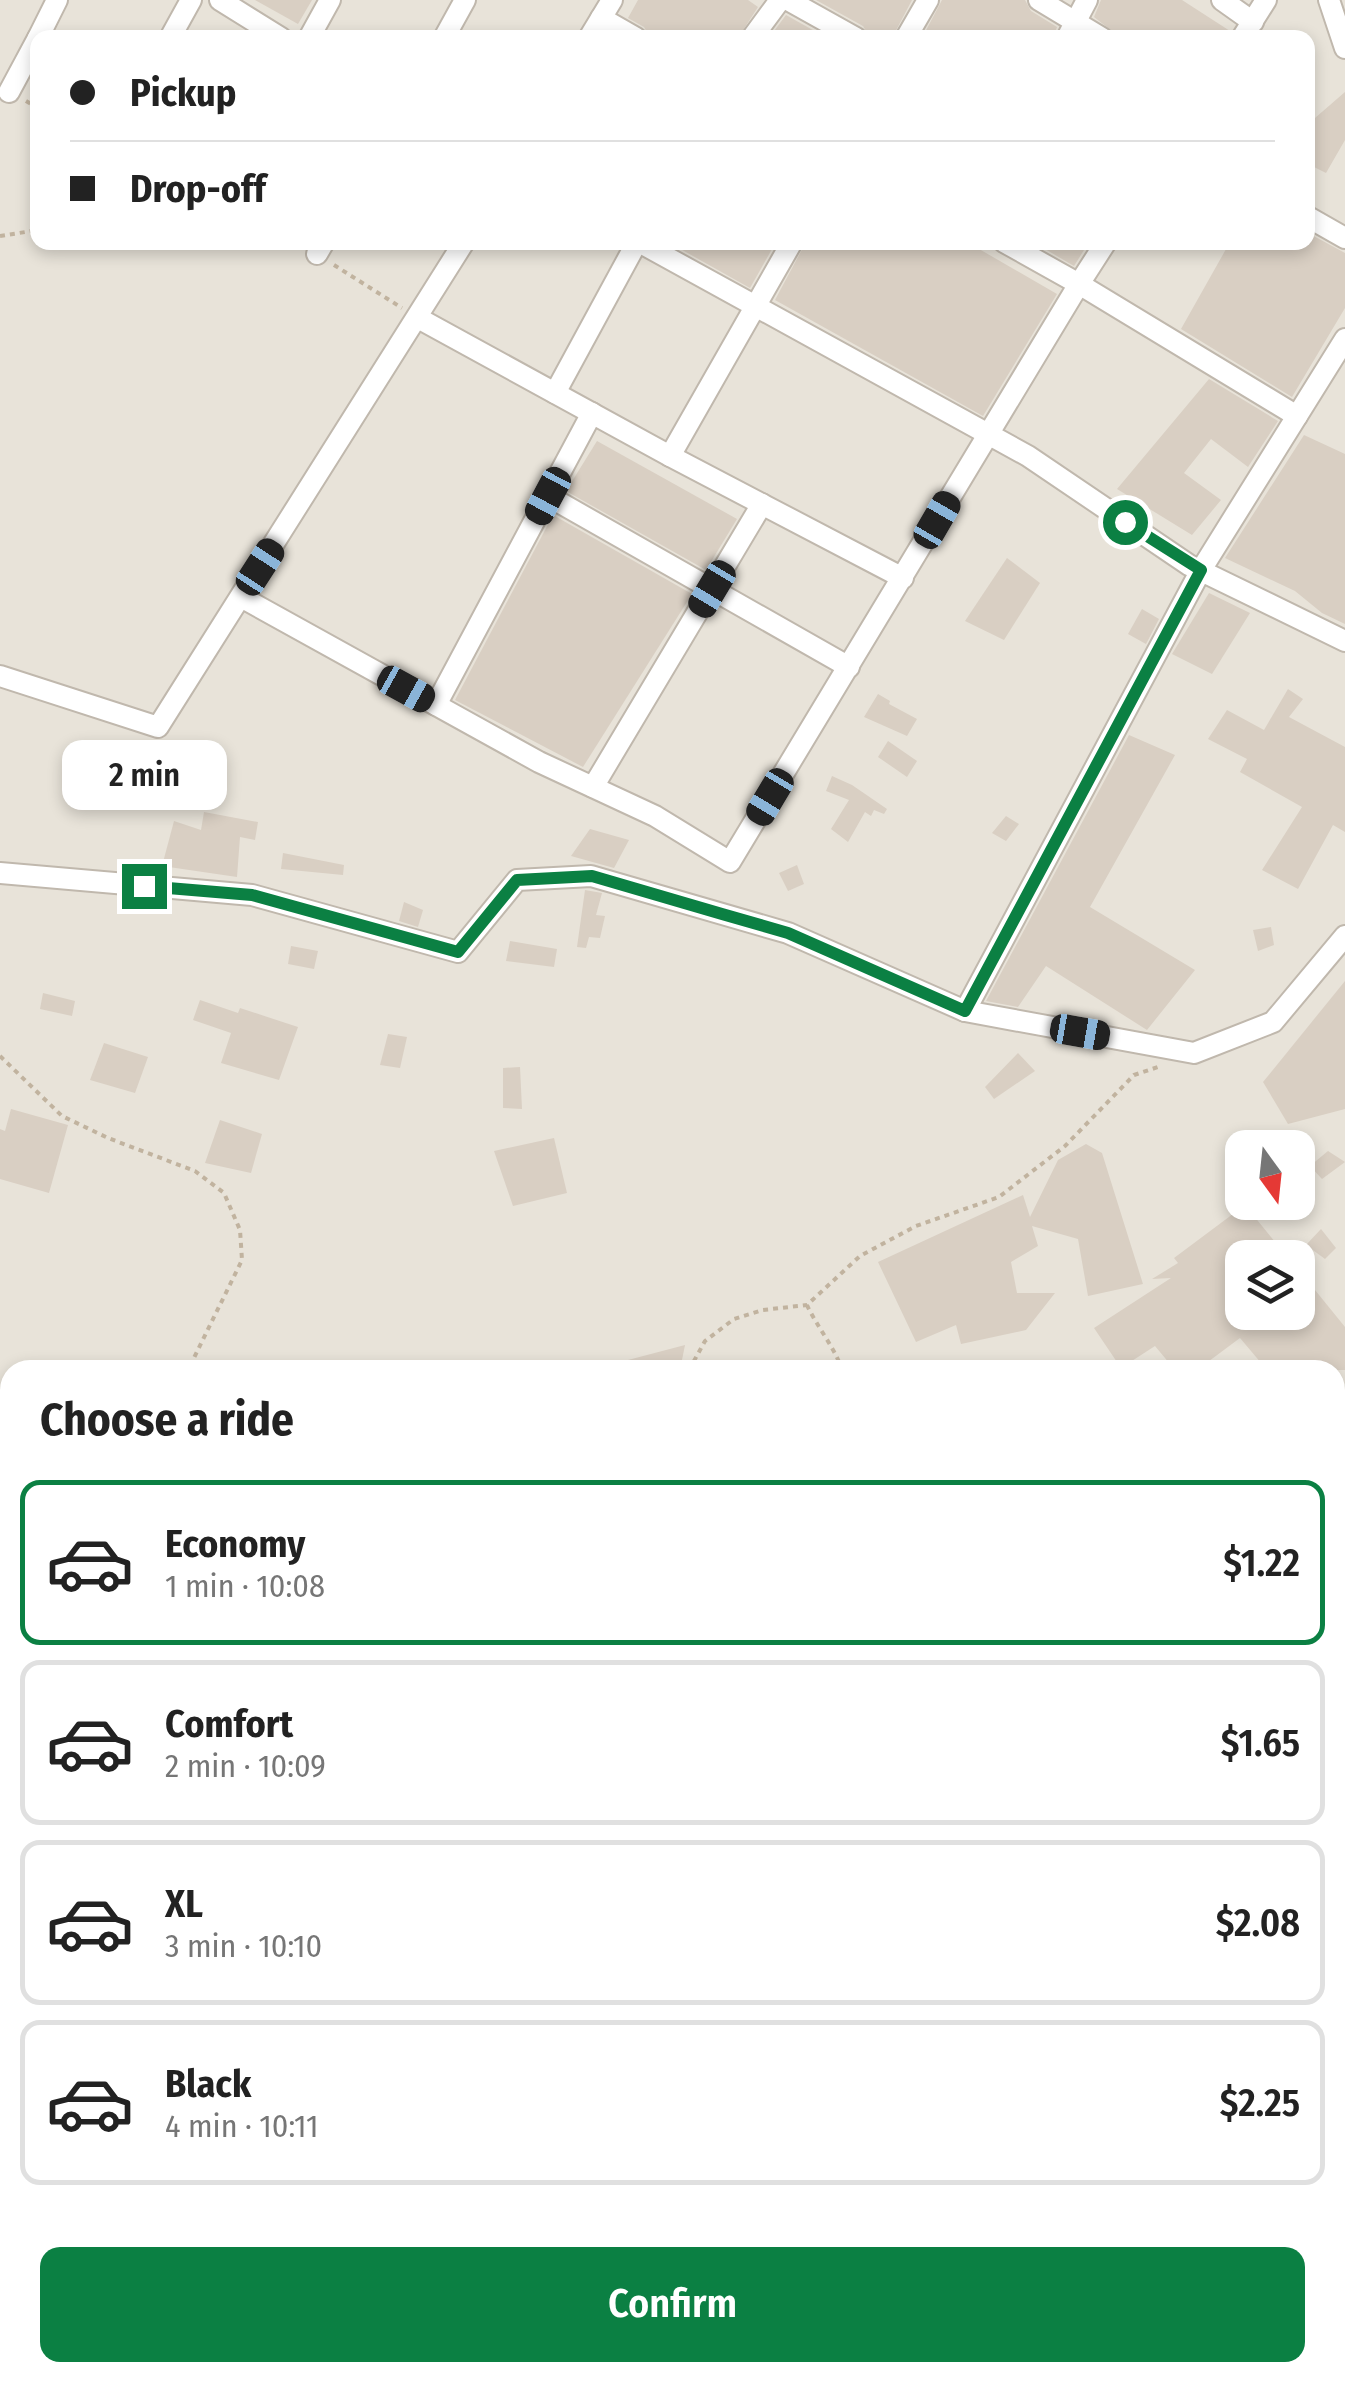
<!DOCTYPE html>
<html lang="en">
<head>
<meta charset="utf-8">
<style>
  :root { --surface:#fff; --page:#f6f6f6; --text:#222; --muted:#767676; --line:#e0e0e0; --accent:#0b8043 }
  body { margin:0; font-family:"Fira Sans Condensed",sans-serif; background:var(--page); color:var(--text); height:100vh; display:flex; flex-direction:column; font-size:38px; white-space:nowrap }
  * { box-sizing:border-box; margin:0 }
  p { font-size:32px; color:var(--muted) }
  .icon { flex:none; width:55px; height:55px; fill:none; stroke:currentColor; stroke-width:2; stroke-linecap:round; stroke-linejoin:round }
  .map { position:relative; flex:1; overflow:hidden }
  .sheet { position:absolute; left:0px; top:1360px; width:1345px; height:1022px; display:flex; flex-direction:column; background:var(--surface); border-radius:30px 30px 0 0; box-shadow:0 5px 15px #0003 }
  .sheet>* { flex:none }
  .guide { position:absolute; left:30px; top:30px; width:1285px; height:220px; border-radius:20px; box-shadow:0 5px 15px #0003; display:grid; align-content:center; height:220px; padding:0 40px; background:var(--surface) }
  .needle { width:65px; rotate:165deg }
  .controls { position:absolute; left:1225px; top:1130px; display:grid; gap:20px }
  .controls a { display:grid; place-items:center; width:90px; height:90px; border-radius:20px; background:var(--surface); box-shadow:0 5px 15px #0003; font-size:50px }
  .end { position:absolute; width:45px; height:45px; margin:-22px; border:12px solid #0b8043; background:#fff; box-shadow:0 0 0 5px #fff }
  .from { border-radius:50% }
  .bubble { position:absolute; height:70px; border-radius:20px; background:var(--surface); box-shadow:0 5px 15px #0003; font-size:32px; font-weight:600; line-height:70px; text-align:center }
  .car { position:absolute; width:30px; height:60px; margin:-30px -15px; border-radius:12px; box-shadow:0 0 8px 2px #0007; background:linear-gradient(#222 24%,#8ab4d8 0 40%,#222 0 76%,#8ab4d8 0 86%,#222 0) }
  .guide b { display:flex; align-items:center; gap:35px; height:95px; font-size:38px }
  .guide b+b { border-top:2px solid var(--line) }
  .guide i { width:25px; height:25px; background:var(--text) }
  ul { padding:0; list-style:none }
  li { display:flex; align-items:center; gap:30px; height:165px; margin:0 20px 15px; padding:0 20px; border:5px solid var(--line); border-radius:20px }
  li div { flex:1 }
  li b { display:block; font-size:38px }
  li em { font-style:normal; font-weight:600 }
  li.selected { border-color:var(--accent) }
  li>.icon { width:90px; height:90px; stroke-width:1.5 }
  h2 { padding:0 40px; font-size:45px; line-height:120px }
  .primary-button { display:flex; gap:20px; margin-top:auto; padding:20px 40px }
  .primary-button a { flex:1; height:115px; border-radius:20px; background:var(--accent); color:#fff; font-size:40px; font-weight:600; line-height:115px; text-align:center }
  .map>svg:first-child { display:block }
  .residential { fill:#e8e3d9; fill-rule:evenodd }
  .building { fill:#d9cfc3 }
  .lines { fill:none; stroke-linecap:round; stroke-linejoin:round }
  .minor-casing { stroke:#c0b8ad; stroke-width:24 }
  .path { stroke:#c1b39f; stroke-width:4; stroke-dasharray:5 5; stroke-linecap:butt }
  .minor { stroke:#fff; stroke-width:20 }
  .route { stroke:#0b8043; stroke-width:12 }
</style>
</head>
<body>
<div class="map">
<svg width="1345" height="2382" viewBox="0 0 1345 2382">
  <rect width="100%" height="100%" fill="#f4f1eb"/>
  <path class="residential" d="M0,0H1345V1560H1335V1370H10V2372L614,2373L605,2382H0ZM38,38H1308V242H38ZM1242,1148H1298V1202H1242ZM1242,1258H1298V1312H1242Z"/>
  <g class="building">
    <polygon points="255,0 312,0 298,24"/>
    <polygon points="638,0 748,0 758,7 738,38 650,38 644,27 628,18"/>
    <polygon points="816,0 912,0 892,38 870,38 863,26"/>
    <polygon points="942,0 1025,0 1031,11 1057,27 1053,38 922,38"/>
    <polygon points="1101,0 1182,0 1230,31 1228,38 1121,38 1094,17"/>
    <polygon points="786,15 827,38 769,38"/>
    <polygon points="1345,92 1345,140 1326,173 1308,164 1308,115 1315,118"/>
    <polygon points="1308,233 1345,253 1345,308 1292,397 1181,329 1230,242 1308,242"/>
    <polygon points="668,242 776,242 750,288"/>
    <polygon points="806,242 967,242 1057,294 983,416 775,300"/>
    <polygon points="1033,242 1089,242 1074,266"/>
    <polygon points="1209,379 1278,421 1248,467 1211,439 1184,473 1221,500 1192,535 1117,489"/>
    <polygon points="1304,435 1345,454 1345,624 1322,613 1295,591 1225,558"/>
    <polygon points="597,441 737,519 706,570 566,491"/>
    <polygon points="553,515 692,594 583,767 455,700"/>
    <polygon points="1007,558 1040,583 1004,640 965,621"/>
    <polygon points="1209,593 1250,613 1212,674 1172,654"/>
    <polygon points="1142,609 1159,619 1146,644 1128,634"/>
    <polygon points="1288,689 1303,699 1289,717 1345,747 1345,832 1333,825 1298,889 1262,870 1302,807 1240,772 1247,759 1208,739 1227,710 1264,730"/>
    <polygon points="878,694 890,701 889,704 917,719 907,736 864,717"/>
    <polygon points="1129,735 1175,755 1090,907 1195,970 1147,1030 1046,966 1018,1007 986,1001"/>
    <polygon points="888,741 917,761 907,777 878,757"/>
    <polygon points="832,776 852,785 887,809 884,814 874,810 871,816 865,812 848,842 831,829 849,800 826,791"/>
    <polygon points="204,812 258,822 255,840 240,837 237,877 162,866 174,821 201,830"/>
    <polygon points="1006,816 1019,824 1006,841 992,833"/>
    <polygon points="590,829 629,840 614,868 571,856"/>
    <polygon points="283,853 344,865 343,875 281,869"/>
    <polygon points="797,865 804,884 788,891 779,873"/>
    <polygon points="585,890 602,893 596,915 605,916 600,938 589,937 586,948 577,947"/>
    <polygon points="404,902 423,910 418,927 399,921"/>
    <polygon points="1271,927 1274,945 1258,951 1253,930"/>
    <polygon points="510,941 557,949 554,967 506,961"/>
    <polygon points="291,946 318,951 314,969 288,964"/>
    <polygon points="1345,981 1345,1109 1288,1124 1263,1082"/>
    <polygon points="43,993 75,1001 72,1016 40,1009"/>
    <polygon points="200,1000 238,1013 240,1008 298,1027 279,1080 221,1063 231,1033 193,1020"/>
    <polygon points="388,1034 407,1037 400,1068 380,1065"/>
    <polygon points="104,1043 148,1057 135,1093 90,1080"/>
    <polygon points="1018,1053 1035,1071 994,1099 985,1087"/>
    <polygon points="520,1067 522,1109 503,1108 503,1068"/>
    <polygon points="11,1109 68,1125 49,1193 0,1179 0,1129 5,1131"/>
    <polygon points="220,1120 262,1134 251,1173 205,1163"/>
    <polygon points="554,1138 567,1193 513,1206 494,1151"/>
    <polygon points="1086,1144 1102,1153 1143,1284 1088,1296 1078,1239 1032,1226 1038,1246 1011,1262 1017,1293 1055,1293 1026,1330 961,1344 956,1325 916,1342 878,1262 1023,1195 1030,1217 1058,1160"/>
    <polygon points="1328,1151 1345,1162 1322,1179 1310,1166"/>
    <polygon points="1245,1205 1288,1258 1242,1258 1242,1312 1298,1312 1298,1269 1345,1327 1345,1370 1267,1370 1240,1338 1197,1370 1175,1370 1155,1346 1121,1368 1094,1328 1171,1278 1152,1279 1178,1263 1174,1258"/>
    <polygon points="1321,1229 1336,1248 1325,1259 1306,1245"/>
    <polygon points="685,1345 680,1370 610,1370 609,1365"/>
  </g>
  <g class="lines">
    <g class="minor-casing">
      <g id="minor">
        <polyline points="220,0 281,38"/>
        <polyline points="788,0 856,38"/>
        <polyline points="1039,0 1102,38"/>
        <polyline points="1222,0 1253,22"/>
        <polyline points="1329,0 1345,48"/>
        <polyline points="601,18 636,38"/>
        <polyline points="38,38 57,0"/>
        <polyline points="170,38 191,0"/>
        <polyline points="309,38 330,0"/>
        <polyline points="444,38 465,0"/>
        <polyline points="589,38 612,0"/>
        <polyline points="752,38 780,0"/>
        <polyline points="906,38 928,0"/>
        <polyline points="1067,38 1087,0"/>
        <polyline points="1242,38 1266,0"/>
        <polyline points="9,92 38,38"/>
        <polyline points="1308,217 1345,238"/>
        <polyline points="639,242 1028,456 1189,565 1345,641"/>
        <polyline points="1004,242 1079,284 1106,242"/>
        <polyline points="317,254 324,242"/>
        <polyline points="418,318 670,456 903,578"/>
        <polyline points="555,393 637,242"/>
        <polyline points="670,456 792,242"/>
        <polyline points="548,496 849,667"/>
        <polyline points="241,597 539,762 655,816 730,862 1079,284 1297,416"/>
        <polyline points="0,676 158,727 464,242"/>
        <polyline points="436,705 592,413"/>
        <polyline points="593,787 762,504"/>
        <polyline points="0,873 252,895 458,952 517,880 591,876 788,933 965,1011 1194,1053 1273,1022 1345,936"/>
        <polyline points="965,1011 1201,570 1345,339"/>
        <polyline points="1335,1526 1345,1518"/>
        <polyline points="0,1731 10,1735"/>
      </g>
    </g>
    <g class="path">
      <polyline points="26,101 38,108"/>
      <polyline points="0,236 38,230"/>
      <polyline points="334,265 402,308"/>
      <polyline points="0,1056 62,1116 108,1138 195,1171 224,1193 240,1230 242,1260 188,1370"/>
      <path d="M807,1305C814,1322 841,1357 841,1370"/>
      <polyline points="689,1370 705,1341 734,1319 763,1310 807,1305 860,1256 916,1226 999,1197 1065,1146 1134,1075 1158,1067"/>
      <polyline points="0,1389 10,1401"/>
    </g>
    <use href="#minor" class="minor"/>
  </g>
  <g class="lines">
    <polyline class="route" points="144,886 252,895 458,952 517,880 592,876 722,914 788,933 965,1011 1201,570 1125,522"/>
  </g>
</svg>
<div class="controls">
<a><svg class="needle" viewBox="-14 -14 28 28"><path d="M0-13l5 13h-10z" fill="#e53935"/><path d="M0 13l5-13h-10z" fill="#767676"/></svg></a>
<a><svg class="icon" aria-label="layers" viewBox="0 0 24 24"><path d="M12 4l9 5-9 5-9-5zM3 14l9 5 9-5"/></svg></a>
</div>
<i class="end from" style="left:1125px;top:522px"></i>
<i class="end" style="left:144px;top:886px"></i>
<div class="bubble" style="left:62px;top:740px;width:165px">2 min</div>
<i class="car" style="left:548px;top:496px;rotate:208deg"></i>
<i class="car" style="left:937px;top:520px;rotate:30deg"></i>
<i class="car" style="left:260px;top:567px;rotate:33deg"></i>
<i class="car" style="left:712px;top:589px;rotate:211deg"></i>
<i class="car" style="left:406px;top:689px;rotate:119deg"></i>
<i class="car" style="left:770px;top:797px;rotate:211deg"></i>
<i class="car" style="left:1080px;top:1032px;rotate:100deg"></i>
<div class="guide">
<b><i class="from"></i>Pickup</b>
<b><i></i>Drop-off</b>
</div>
<section class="sheet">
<h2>Choose a ride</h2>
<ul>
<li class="selected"><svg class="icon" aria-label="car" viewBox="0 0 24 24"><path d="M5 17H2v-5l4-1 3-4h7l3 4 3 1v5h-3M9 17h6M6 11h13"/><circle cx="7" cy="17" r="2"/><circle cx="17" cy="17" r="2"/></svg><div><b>Economy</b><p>1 min · 10:08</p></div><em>$1.22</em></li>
<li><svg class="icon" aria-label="car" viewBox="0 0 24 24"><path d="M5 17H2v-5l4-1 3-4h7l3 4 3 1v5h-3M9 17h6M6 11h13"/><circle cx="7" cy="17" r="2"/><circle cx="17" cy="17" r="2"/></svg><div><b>Comfort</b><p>2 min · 10:09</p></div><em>$1.65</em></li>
<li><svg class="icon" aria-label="car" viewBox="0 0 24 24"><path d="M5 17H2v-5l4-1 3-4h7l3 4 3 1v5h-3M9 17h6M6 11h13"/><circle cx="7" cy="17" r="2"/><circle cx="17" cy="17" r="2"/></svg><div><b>XL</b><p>3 min · 10:10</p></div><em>$2.08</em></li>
<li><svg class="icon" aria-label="car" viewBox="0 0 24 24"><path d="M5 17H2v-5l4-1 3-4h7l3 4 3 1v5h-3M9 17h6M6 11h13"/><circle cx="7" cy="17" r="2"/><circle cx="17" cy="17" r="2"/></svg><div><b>Black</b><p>4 min · 10:11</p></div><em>$2.25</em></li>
</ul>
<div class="primary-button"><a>Confirm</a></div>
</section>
</div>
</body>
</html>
